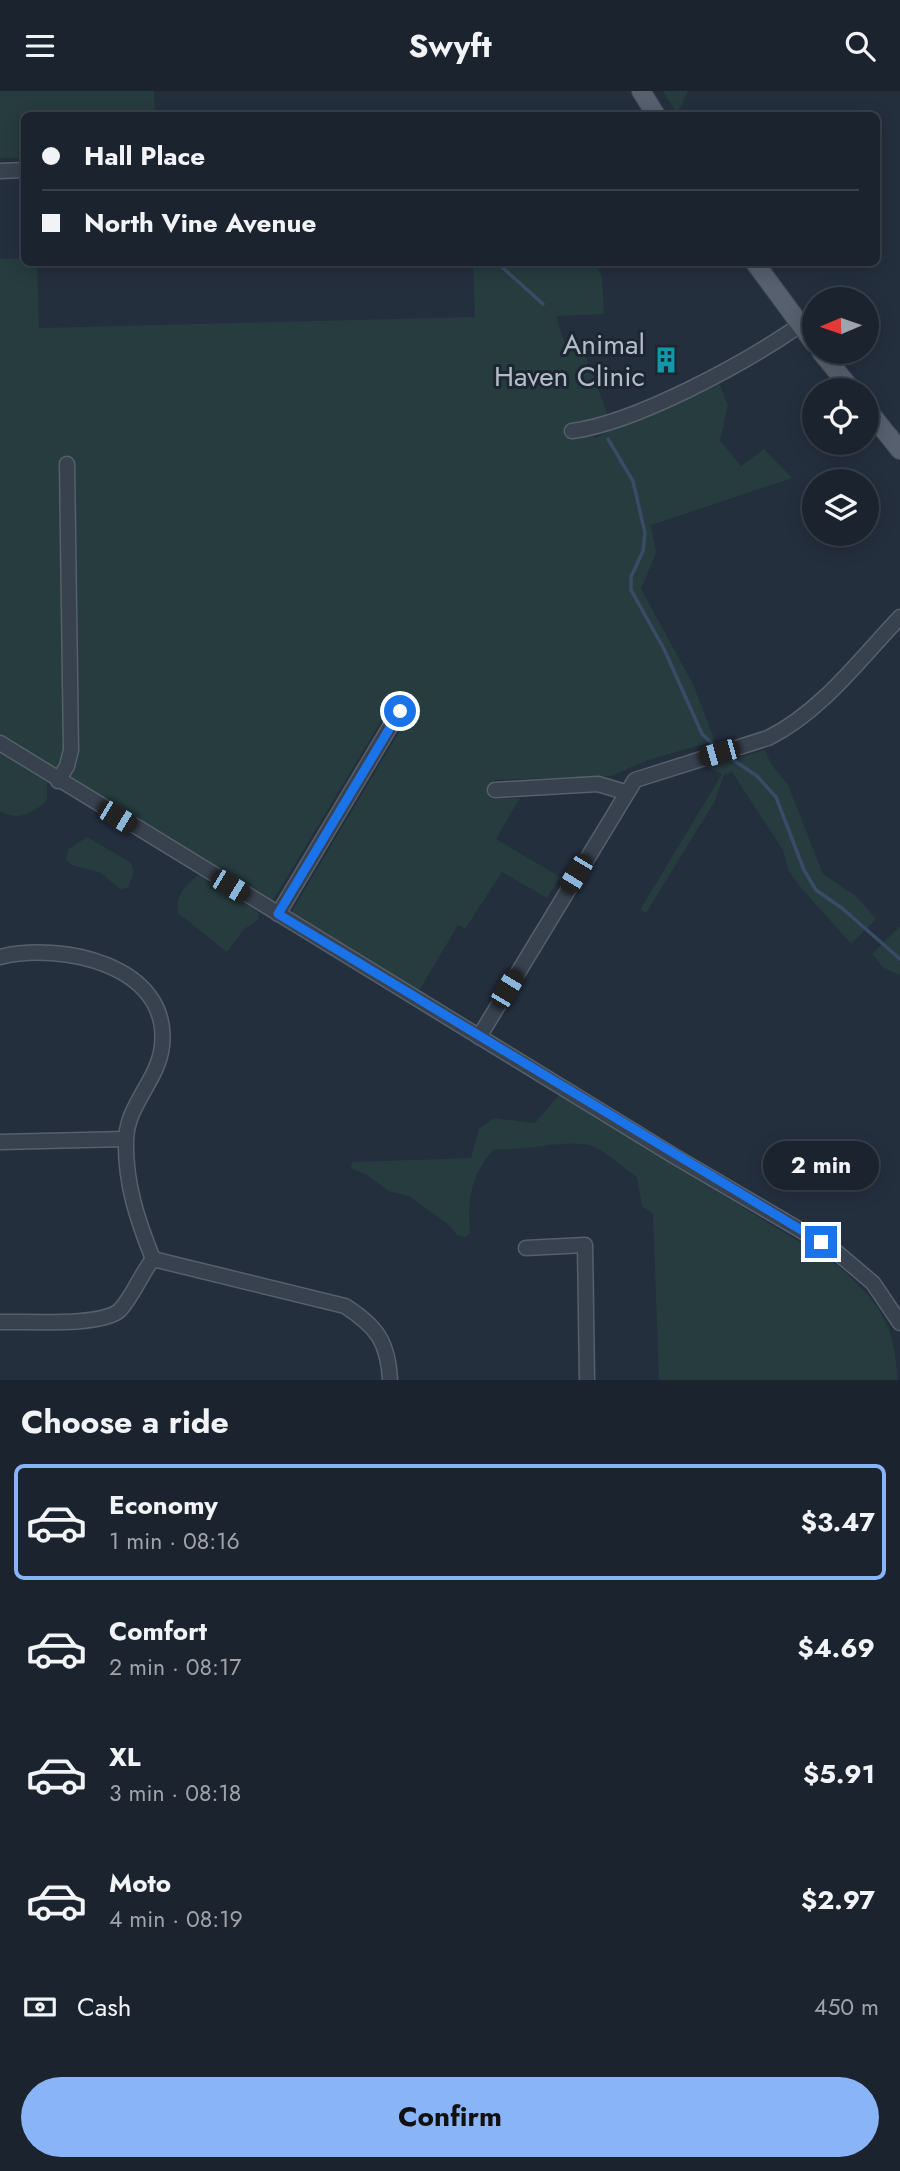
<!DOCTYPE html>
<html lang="en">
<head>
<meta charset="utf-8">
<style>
  :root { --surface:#1b232e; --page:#242b36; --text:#f1f3f6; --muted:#a0a4aa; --line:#39404a; --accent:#8ab4f8 }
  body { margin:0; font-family:Jost,sans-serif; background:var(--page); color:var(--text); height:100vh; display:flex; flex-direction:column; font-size:26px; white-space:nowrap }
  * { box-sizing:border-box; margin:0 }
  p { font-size:23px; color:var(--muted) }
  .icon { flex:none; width:38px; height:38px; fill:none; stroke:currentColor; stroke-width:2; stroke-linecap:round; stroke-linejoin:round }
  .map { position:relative; height:1289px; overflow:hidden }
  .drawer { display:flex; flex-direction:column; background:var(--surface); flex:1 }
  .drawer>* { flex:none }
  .hud { position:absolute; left:21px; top:21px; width:859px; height:154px; border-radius:10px; box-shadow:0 4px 18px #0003,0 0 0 2px var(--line); display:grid; align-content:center; height:154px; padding:0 21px; background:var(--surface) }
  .needle { width:46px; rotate:268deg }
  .buttons { position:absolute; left:802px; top:196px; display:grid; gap:14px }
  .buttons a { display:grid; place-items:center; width:77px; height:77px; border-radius:50%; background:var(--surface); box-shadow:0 4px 18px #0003,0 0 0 2px var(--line); font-size:35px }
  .end { position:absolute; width:32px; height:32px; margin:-16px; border:9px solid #1a73e8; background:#fff; box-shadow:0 0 0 4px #fff }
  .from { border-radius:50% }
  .bubble { position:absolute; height:49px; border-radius:24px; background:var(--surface); box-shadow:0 4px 18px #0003,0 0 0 2px var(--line); font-size:23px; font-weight:700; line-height:49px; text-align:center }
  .car { position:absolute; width:21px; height:42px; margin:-21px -10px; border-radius:9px; box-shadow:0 0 5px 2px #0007; background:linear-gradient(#222 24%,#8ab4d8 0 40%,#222 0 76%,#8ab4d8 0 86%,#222 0) }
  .hud b { display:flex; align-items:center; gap:24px; height:66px; font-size:26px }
  .hud b+b { border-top:2px solid var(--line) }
  .hud i { width:18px; height:18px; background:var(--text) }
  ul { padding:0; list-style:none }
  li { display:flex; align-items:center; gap:21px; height:116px; margin:0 14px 10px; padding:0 7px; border:4px solid transparent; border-radius:10px }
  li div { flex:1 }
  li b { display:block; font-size:26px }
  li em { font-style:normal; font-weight:700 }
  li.on { border-color:var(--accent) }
  li>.icon { width:63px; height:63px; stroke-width:1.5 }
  h2 { padding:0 21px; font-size:32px; line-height:84px }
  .pay { display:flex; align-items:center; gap:18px; height:77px; padding:0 21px; font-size:26px }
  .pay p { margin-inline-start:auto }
  .button { display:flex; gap:14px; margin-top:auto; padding:14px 21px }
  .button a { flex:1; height:80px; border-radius:42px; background:var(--accent); color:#111; font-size:28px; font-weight:700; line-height:80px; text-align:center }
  header { display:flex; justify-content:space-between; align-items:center; height:91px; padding:0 21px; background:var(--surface); font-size:32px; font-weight:700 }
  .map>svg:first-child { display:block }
  .green { fill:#263c3f }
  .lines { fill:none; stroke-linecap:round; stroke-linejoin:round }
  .stream { stroke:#394c67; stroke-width:3.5 }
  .minor-casing { stroke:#565f6c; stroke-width:17 }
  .major-casing { stroke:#414a57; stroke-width:20 }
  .minor { stroke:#38414e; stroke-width:14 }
  .major { stroke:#56606e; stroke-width:18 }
  .route { stroke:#1a73e8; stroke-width:9 }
  .labels { text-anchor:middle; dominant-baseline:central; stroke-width:6; stroke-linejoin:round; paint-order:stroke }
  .poi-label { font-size:28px; fill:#b4bcc9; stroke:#1d2633; text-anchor:end }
</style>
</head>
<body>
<header><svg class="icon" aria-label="menu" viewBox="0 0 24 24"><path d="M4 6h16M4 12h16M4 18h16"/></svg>Swyft<svg class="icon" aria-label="search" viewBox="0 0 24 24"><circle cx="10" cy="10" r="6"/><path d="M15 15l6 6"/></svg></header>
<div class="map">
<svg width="900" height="1289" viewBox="0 0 900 1289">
  <rect width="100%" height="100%" fill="#242f3e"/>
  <g class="green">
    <polygon points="0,0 154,0 155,24 24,24 24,67 0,67"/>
    <polygon points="663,0 688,0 677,23"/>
    <polygon points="24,167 24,172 37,172 39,237 475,226 473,172 595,172 602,186 604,223 556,225 567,260 582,256 609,327 586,334 595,347 718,290 728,314 720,350 741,375 764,358 792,387 651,434 656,462 641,498 693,593 715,650 648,669 611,685 494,689 495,708 520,707 496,748 560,786 547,807 502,781 465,838 458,834 418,901 293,823 292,820 414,616 389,617 272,811 0,643 0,168"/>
    <polygon points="765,659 771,673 788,694 823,783 857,806 876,828 851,853 797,792 788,778 783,759 732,681 724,684 715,710 646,822 640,819 722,683 707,676"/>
    <path d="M0,660L47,691V709C34,722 18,731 0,720Z"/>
    <polygon points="87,746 131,772 134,781 128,797 120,798 101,782 72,774 66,768 68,759"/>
    <path d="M198,784L258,821L259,828L244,838L227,861L178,822C174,805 186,794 198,784Z"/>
    <polygon points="899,836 900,836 900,884 884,877 872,863"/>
    <path d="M559,1004L837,1174C878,1210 896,1233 897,1289H659L653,1123L642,1115L637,1086C623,1077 607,1061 592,1055C567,1047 523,1061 494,1058C471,1083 467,1110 470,1142L465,1146L457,1144L448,1133L409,1105L388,1100L369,1085L351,1077L352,1071L471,1067L479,1038L494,1027L535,1032Z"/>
  </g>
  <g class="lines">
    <g class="stream">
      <polyline points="500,172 503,177 543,213"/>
      <polyline points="608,348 633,390 645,442 643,460 631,486 631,499 664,558 702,643 717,657"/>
      <polyline points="726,664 757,685 776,706 804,779 816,799 843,818 900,868"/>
    </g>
    <g class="minor-casing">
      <g id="minor">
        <polyline points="0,80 24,79"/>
        <path d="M572,340C635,332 746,272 800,234"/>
        <polyline points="0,652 674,1065 834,1159 873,1192 900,1232"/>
        <polyline points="58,690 67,675 71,659 67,373"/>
        <polyline points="495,699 598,693 625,701"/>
        <polyline points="278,823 400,619"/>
        <path d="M0,866C60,851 171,873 162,955C158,990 127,1013 126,1049C125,1092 137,1128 153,1168"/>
        <path d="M479,946L635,689L768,647C821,621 860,568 900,526"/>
        <polyline points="0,1051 126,1048"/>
        <polyline points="526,1157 585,1154 587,1289"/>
        <path d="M153,1168L345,1215C376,1235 388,1250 390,1289"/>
        <path d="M0,1231C26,1230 102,1236 120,1219C133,1205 141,1183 153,1168"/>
      </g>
    </g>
    <g class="major-casing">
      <g id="major">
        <polyline points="641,0 656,24"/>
        <polyline points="755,172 814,252"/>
        <polyline points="821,261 852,299"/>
        <polyline points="866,317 900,359"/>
      </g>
    </g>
    <use href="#minor" class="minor"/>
    <use href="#major" class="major"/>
  </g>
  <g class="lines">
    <polyline class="route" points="400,620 278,823 821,1151"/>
  </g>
  <defs>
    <g id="building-bare" transform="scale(2.1)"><path d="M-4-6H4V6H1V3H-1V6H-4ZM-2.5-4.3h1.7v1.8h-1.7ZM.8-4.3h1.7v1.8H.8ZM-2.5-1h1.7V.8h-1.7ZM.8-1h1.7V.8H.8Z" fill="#0f9aa8" stroke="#1d2633" stroke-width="2.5" paint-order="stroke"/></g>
  </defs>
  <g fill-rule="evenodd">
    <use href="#building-bare" x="666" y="269"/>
  </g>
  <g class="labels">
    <g class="poi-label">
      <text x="645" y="253">Animal<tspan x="645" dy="32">Haven Clinic</tspan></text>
    </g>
  </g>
</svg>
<div class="buttons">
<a><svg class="needle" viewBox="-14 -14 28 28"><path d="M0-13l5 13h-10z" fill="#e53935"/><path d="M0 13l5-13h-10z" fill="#a0a4aa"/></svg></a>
<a><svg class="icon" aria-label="locate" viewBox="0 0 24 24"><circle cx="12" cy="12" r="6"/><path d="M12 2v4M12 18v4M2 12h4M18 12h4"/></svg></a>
<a><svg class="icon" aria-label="layers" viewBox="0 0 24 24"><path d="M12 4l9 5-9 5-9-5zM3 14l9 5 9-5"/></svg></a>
</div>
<i class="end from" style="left:400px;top:620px"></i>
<i class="end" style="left:821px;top:1151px"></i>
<div class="bubble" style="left:763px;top:1050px;width:116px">2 min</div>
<i class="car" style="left:719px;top:662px;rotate:254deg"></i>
<i class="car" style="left:117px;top:726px;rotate:121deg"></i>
<i class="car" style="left:576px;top:783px;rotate:211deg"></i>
<i class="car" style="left:230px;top:795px;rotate:121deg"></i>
<i class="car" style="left:507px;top:898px;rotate:31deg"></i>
<div class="hud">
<b><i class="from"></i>Hall Place</b>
<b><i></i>North Vine Avenue</b>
</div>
</div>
<section class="drawer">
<h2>Choose a ride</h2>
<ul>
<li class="on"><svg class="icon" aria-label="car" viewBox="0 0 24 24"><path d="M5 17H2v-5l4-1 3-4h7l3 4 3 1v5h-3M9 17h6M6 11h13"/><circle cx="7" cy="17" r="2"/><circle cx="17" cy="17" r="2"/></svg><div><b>Economy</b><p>1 min · 08:16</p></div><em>$3.47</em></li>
<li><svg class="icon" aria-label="car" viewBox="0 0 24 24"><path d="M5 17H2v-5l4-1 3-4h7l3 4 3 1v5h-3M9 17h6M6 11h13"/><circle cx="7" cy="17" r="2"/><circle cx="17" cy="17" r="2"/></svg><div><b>Comfort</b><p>2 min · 08:17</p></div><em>$4.69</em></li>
<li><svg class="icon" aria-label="car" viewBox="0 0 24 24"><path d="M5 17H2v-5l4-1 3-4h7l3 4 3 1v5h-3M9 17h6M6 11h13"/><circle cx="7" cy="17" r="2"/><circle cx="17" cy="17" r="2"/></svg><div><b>XL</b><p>3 min · 08:18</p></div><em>$5.91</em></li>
<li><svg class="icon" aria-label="car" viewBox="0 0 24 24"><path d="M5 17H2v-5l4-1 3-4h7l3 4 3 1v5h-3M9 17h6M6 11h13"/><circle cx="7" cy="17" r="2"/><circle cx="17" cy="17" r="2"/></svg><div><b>Moto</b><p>4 min · 08:19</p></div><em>$2.97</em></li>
</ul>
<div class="pay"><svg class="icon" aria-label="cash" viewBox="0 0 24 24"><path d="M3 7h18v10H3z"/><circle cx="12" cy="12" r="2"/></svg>Cash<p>450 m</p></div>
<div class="button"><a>Confirm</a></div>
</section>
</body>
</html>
